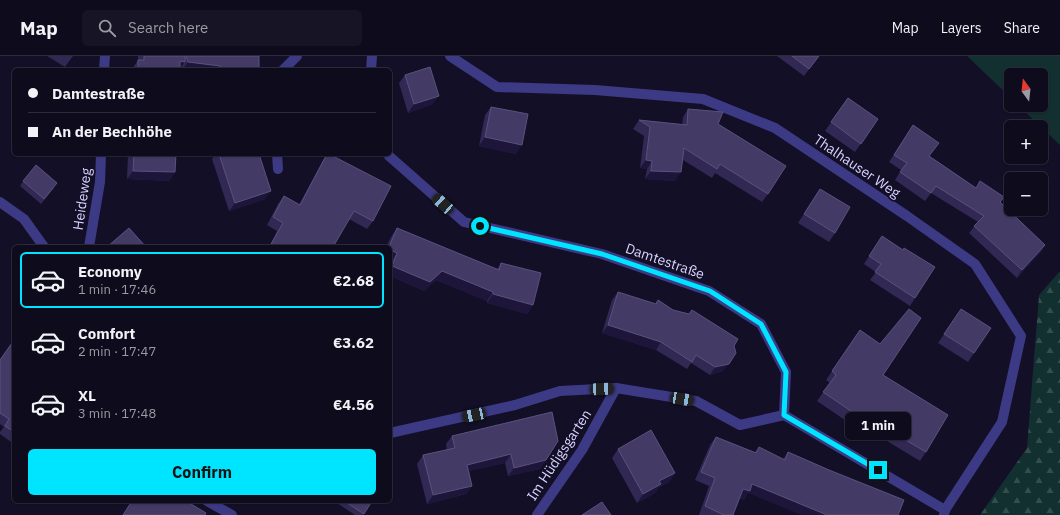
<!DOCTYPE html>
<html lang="en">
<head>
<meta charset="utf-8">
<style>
  :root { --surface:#0e0b1c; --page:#171425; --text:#f1f3f6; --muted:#9b9ba3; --line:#2e2b3b; --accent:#00e5ff }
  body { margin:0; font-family:"IBM Plex Sans",sans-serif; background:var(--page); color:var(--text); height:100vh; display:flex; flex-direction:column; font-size:15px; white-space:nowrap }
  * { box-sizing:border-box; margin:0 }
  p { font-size:13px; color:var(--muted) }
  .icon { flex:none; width:22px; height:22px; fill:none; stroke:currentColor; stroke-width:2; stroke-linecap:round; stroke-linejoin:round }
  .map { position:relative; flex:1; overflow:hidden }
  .side { position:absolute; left:12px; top:189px; width:380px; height:258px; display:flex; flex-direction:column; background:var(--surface); border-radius:6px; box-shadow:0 1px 3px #0004,0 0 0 1px var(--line) }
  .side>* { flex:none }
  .top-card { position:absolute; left:12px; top:12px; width:380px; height:88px; border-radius:6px; box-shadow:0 1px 3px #0004,0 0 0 1px var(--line); display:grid; align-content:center; height:88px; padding:0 16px; background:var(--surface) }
  .needle { width:26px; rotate:345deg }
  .tools { position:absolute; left:1004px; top:12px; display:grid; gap:8px }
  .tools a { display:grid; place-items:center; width:44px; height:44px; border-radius:6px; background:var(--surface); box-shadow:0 1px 3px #0004,0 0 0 1px var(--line); font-size:20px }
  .end { position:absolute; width:18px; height:18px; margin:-9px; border:5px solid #00e5ff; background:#111; box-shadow:0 0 0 2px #111 }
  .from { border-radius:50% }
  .bubble { position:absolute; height:28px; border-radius:6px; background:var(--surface); box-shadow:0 1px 3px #0004,0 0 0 1px var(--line); font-size:13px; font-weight:800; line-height:28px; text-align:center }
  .car { position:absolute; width:12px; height:24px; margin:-12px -6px; border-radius:5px; box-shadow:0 0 3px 1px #0007; background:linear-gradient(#222 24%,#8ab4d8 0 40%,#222 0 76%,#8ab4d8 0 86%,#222 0) }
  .top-card b { display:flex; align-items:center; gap:14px; height:38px; font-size:15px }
  .top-card b+b { border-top:1px solid var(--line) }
  .top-card i { width:10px; height:10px; background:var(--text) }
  ul { padding:7px 0 0; list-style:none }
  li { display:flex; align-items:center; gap:12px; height:56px; margin:0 8px 6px; padding:0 8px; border:2px solid transparent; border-radius:6px }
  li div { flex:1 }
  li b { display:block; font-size:15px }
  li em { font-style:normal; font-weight:800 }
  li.selected { border-color:var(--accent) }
  li>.icon { width:36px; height:36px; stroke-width:1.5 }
  .action { display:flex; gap:8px; margin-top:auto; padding:8px 16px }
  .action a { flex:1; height:46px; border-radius:6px; background:var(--accent); color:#111; font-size:16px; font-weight:800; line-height:46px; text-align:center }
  header { display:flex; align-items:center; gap:24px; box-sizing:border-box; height:56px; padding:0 20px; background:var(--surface); border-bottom:1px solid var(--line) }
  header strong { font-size:19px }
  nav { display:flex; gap:22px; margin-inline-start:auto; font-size:14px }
  .search { width:280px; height:36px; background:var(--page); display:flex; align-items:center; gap:10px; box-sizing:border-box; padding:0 14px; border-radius:6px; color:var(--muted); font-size:15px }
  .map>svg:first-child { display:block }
  .grass { fill:#12302f }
  .forest { fill:url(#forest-firs) }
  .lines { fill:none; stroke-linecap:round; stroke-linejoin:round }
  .minor { stroke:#3d3a85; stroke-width:10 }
  .wall { fill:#312854 }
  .shaded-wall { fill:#1d163a }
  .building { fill:#433a66; stroke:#5a527e }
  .route { stroke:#00e5ff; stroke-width:5 }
  .labels { text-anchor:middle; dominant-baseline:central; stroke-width:3.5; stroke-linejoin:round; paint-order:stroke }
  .street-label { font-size:14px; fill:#d9d4ff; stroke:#130f26 }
</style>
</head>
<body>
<header>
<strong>Map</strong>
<div class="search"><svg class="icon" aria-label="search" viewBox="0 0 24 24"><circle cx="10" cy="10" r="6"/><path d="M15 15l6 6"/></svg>Search here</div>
<nav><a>Map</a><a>Layers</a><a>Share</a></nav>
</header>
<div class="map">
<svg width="1060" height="459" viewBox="0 0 1060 459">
  <defs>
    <pattern id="forest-firs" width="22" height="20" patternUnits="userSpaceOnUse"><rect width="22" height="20" fill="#12302f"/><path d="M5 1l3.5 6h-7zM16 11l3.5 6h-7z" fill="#344d4e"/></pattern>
  </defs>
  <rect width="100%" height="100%" fill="#130f26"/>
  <polygon class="grass" points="967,0 1060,0 1060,89 1018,49 1041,49 1041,19 1011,19 1011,42"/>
  <polygon class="forest" points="1060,215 1060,459 980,459 1027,392 1039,239"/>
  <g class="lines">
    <g class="minor">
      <polyline points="450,0 497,31 595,34 703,43 775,72 907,160 975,208 1021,280 1002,366 945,454"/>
      <polyline points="104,14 105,0"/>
      <polyline points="283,14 297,0"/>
      <polyline points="371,14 372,0"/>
      <polyline points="277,98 278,113"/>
      <polyline points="388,98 389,100 464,166 602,198 709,235 761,268 786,316 784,359 740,369 696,345 616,332 560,335 515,349 390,377"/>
      <polyline points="0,146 24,163 44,191"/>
      <polyline points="89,191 100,126 101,98"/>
      <polyline points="784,359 945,454 944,458"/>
      <polyline points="207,445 232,459"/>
      <polyline points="537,459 582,394 616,332"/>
    </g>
  </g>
  <g class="wall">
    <polygon points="47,0 73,0 65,11"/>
    <polygon points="138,0 259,0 259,14 182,14 181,11 180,14 132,14 132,13 138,4"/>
    <polygon points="777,0 819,0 804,20"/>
    <polygon points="405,19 433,48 408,57 399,27"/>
    <polygon points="848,42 878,63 855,96 825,75"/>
    <polygon points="491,51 516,98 479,90 485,59"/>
    <polygon points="688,53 718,68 768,138 762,146 715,117 712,122 683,104 675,125 645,123 647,113 640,112 644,80 633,73 639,64 682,69 683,61"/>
    <polygon points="913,69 929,100 976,132 1004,141 1000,147 1045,189 1040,197 1017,222 969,177 978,166 931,137 925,145 895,124 901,114 889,106"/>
    <polygon points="128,98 176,98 175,116 169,125 127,123"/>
    <polygon points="215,98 259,98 265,143 229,155 212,103"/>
    <polygon points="327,98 373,165 367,173 349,163 333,191 269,191 277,175 267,169 278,148 284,140 299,149 322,106"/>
    <polygon points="23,125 54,132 41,148 20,130"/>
    <polygon points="820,133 835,177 829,186 798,167"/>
    <polygon points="397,172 497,213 501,207 533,249 527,258 487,247 487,245 436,224 424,235 390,220 390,209 391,206 390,191 386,191 391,181"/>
    <polygon points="882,180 915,242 910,250 870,224 876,216 864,208"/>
    <polygon points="618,236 655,248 658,244 673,254 689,258 692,254 734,290 723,315 710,319 691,307 687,313 656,294 602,277 612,244"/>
    <polygon points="961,253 991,272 968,306 938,287"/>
    <polygon points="860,274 883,319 926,396 920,405 857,367 855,371 817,345 830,327 826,324"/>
    <polygon points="14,284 14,388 0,378 0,376 4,371 0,368 0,304"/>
    <polygon points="452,380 546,404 540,413 508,420 505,407 469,415 472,430 466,438 427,448 417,408 423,399 447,394 446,388"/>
    <polygon points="716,381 755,396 759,391 783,403 788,396 829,414 748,437 744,444 740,442 733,459 699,459 709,430 695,424 710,389"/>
    <polygon points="618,393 675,417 669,426 659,431 655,437 637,447 612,402"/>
    <polygon points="227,445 232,445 230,447"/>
    <polygon points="334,445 372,445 363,459 355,459"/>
  </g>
  <g class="shaded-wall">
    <polygon points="180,5 185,6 179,14"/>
    <polygon points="188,6 220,10 218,14 182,14"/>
    <polygon points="439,40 433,48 408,57 414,48"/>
    <polygon points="485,81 522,89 516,98 479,90"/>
    <polygon points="646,104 652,105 647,113 640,112"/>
    <polygon points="133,115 175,116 169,125 127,123"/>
    <polygon points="651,115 681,116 675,125 645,123"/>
    <polygon points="271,135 265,143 229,155 235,147"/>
    <polygon points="1045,189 1040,197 1017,222 1022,214"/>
    <polygon points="390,194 397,197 391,206 390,205"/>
    <polygon points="392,210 442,215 493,236 487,245 436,224 424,235 390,220 390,213"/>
    <polygon points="493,238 533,249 527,258 487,247"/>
    <polygon points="608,269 661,286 656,294 602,277"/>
    <polygon points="729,308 723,315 710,319 715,311"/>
    <polygon points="511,398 505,407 461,417 467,409"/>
    <polygon points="546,404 540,413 508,420 514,412"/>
    <polygon points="675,417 669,426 659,431 655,437 637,447 643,438 659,425"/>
    <polygon points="752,428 827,459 801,459 748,437 744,444 737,441 743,433"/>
    <polygon points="472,430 466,438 427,448 433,439"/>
  </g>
  <g class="building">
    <polygon points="144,0 185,0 185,6 180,5 180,14 138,14 138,4 144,4"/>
    <polygon points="186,0 259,0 259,14 220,14 220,10 188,6"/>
    <polygon points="792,0 819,0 809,13"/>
    <polygon points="430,11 439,40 414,48 405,19"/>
    <polygon points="308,12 346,13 346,14 308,14"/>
    <polygon points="848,42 878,63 861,88 831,66"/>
    <polygon points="491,51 528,58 522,89 485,81"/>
    <polygon points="688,53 723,56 718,68 786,110 768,138 720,108 717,113 684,92 681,116 651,115 652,105 646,104 650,71 639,64 687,69"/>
    <polygon points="913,69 939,87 929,100 976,132 980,125 1004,141 1000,146 1045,189 1022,214 974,170 984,160 936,130 931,137 900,116 907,107 894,99"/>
    <polygon points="134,98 176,98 175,116 133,115"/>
    <polygon points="219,98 259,98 271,135 235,147"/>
    <polygon points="327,98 329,98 391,130 373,165 354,155 333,191 272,191 270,190 283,167 273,161 284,140 300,149"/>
    <polygon points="36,109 57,127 44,143 23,125"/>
    <polygon points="820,133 850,151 835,177 804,158"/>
    <polygon points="129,172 146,191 107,191"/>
    <polygon points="397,172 499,214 501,207 541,217 533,249 493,238 493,236 442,215 430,226 392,210 397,197 390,194 390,191 389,191"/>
    <polygon points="882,180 903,194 904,192 935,211 915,242 875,216 881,208 869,200"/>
    <polygon points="618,236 656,248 658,244 673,254 689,258 692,254 738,283 734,290 736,297 729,308 715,311 696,299 692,306 661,286 608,269"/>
    <polygon points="909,253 921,262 883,319 948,359 926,396 863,359 861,362 823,336 836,319 832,315 860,274 880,288"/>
    <polygon points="961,253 991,272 974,297 944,278"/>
    <polygon points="14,284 14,376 5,370 9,363 0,357 0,304"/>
    <polygon points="552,356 558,385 546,404 514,412 511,398 467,409 472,430 433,439 423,399 455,392 452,380"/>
    <polygon points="651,374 675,417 659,425 661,428 643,438 618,393"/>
    <polygon points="716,381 756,397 759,391 785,404 788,396 829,414 904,444 898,459 827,459 752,428 750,435 743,433 733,459 724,459 705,450 715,422 701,416"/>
    <polygon points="132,445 186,445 206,457 205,459 123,459"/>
    <polygon points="344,445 372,445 364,458"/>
    <polygon points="602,446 611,459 582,459"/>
  </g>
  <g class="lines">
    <polyline class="route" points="480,170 602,198 710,235 761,268 786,316 784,359 878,414"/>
  </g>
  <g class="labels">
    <g class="street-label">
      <text transform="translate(857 110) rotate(34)">Thalhauser Weg</text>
      <text transform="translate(82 143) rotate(-82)">Heideweg</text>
      <text transform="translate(665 205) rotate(19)">Damtestraße</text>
      <text transform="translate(559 399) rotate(-57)">Im Hüdigsgarten</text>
    </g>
  </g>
</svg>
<div class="tools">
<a><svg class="needle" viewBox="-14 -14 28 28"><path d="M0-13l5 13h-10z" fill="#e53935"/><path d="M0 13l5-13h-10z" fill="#9b9ba3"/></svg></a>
<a>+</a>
<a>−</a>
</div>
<i class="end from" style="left:480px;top:170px"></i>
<i class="end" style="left:878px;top:414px"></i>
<div class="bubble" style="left:845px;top:356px;width:66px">1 min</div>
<i class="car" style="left:443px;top:148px;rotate:312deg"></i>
<i class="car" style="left:602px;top:333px;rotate:88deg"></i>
<i class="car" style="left:682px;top:343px;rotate:99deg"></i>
<i class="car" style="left:474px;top:359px;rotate:258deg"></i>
<div class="top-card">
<b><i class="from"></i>Damtestraße</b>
<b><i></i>An der Bechhöhe</b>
</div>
<section class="side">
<ul>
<li class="selected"><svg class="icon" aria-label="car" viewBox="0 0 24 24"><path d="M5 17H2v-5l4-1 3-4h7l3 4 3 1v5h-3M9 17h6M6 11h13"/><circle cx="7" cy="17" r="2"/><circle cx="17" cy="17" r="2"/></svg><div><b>Economy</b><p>1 min · 17:46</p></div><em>€2.68</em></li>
<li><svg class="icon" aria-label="car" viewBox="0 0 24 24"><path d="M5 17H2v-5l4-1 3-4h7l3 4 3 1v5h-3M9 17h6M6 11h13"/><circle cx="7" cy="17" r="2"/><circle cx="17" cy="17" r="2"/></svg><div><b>Comfort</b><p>2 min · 17:47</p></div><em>€3.62</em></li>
<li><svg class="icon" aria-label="car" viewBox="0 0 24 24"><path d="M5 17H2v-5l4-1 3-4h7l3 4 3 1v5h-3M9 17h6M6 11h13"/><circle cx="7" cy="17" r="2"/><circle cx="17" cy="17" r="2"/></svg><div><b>XL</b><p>3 min · 17:48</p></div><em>€4.56</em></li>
</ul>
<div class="action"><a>Confirm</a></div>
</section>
</div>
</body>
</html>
